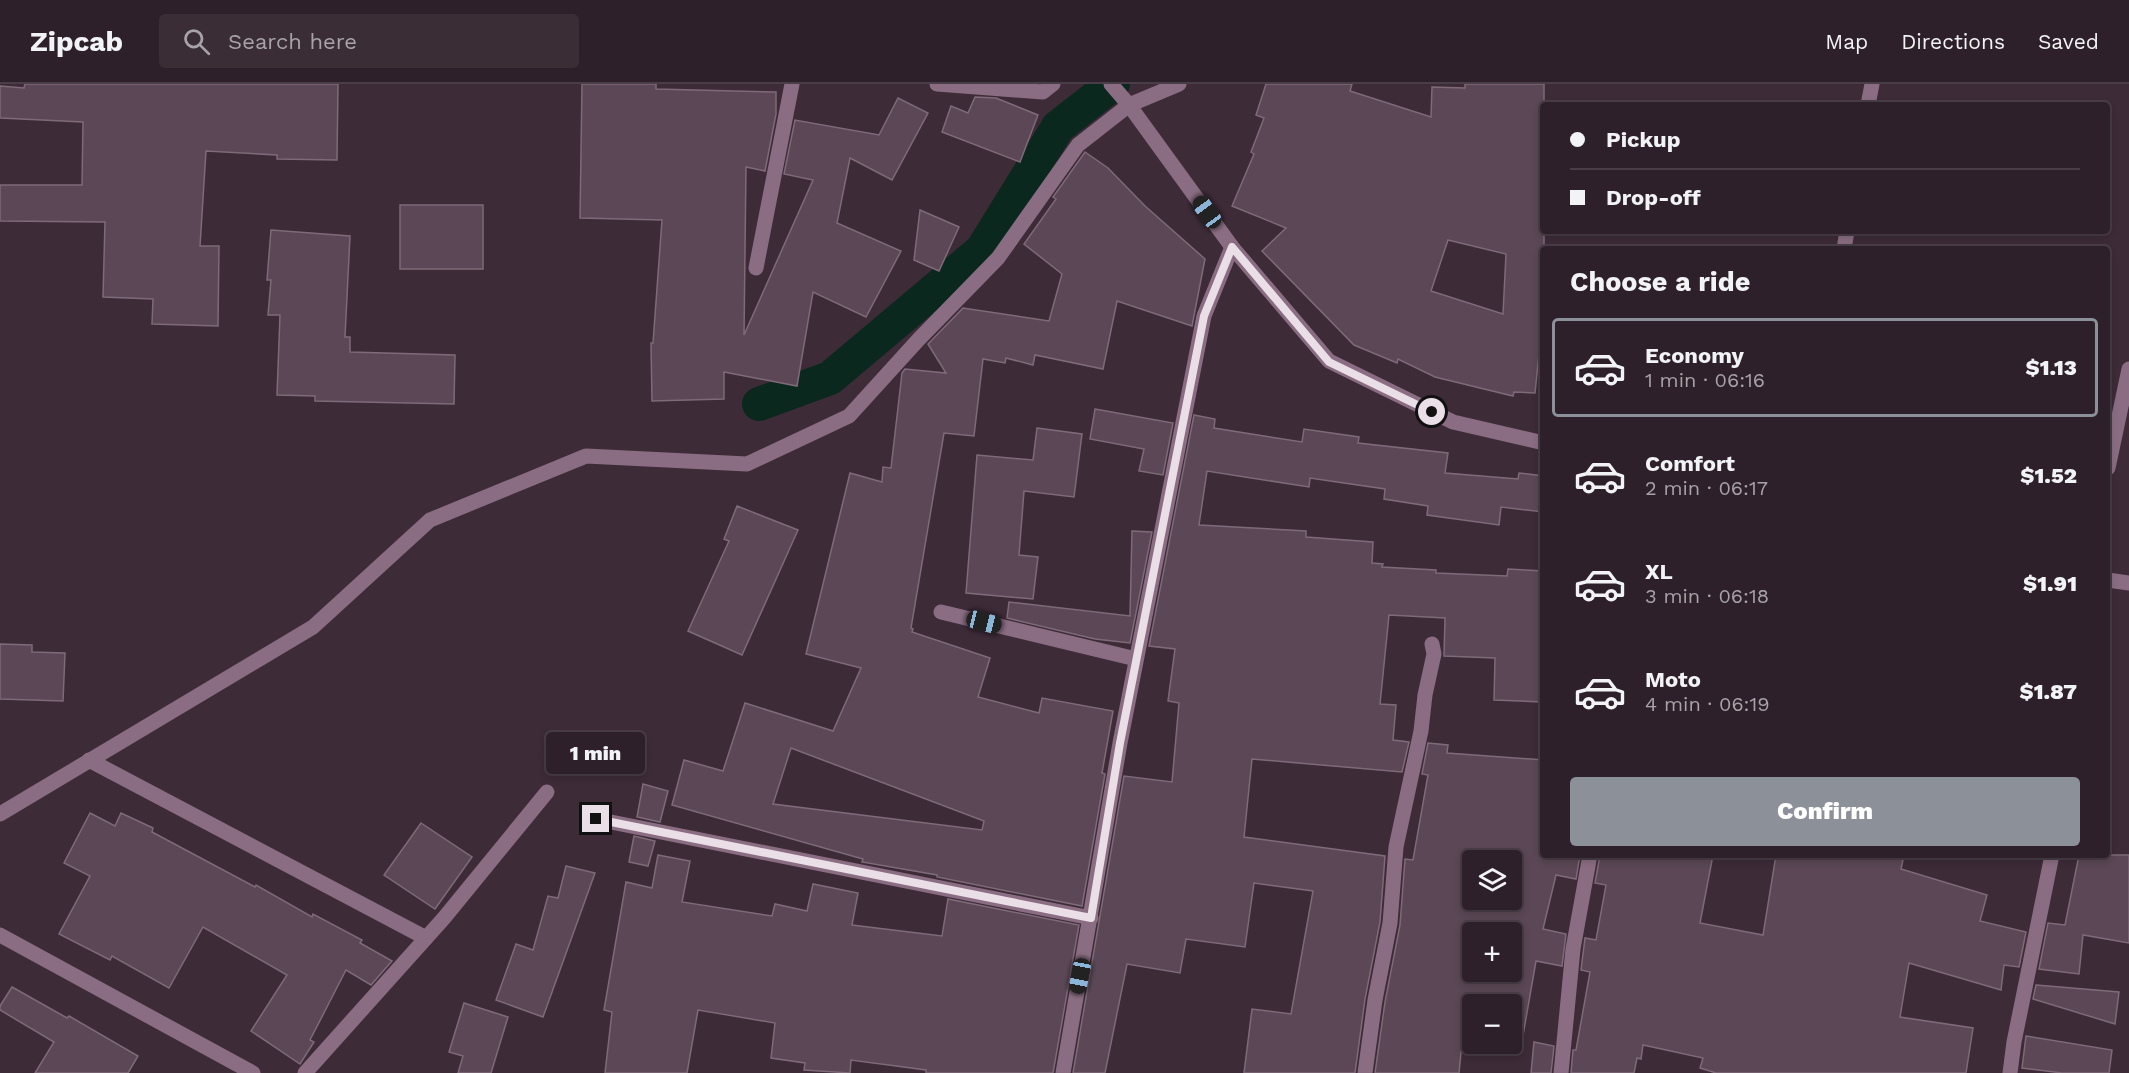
<!DOCTYPE html>
<html lang="en">
<head>
<meta charset="utf-8">
<style>
  :root { --surface:#2e202a; --page:#3a2d36; --text:#f1f3f6; --muted:#a7a3a8; --line:#493e47; --accent:#8c9099 }
  body { margin:0; font-family:"Work Sans",sans-serif; background:var(--page); color:var(--text); height:100vh; display:flex; flex-direction:column; font-size:22px; white-space:nowrap }
  * { box-sizing:border-box; margin:0 }
  p { font-size:20px; color:var(--muted) }
  .icon { flex:none; width:33px; height:33px; fill:none; stroke:currentColor; stroke-width:2; stroke-linecap:round; stroke-linejoin:round }
  .map { position:relative; flex:1; overflow:hidden }
  .drawer { position:absolute; left:1540px; top:162px; width:570px; height:612px; display:flex; flex-direction:column; background:var(--surface); border-radius:6px; box-shadow:0 3px 9px #0003,0 0 0 2px var(--line) }
  .drawer>* { flex:none }
  .top-card { position:absolute; left:1540px; top:18px; width:570px; height:132px; border-radius:6px; box-shadow:0 3px 9px #0003,0 0 0 2px var(--line); display:grid; align-content:center; height:132px; padding:0 30px; background:var(--surface) }
  .tools { position:absolute; left:1462px; top:766px; display:grid; gap:12px }
  .tools a { display:grid; place-items:center; width:60px; height:60px; border-radius:6px; background:var(--surface); box-shadow:0 3px 9px #0003,0 0 0 2px var(--line); font-size:30px }
  .end { position:absolute; width:27px; height:27px; margin:-14px; border:8px solid #ebdfe7; background:#111; box-shadow:0 0 0 3px #111 }
  .from { border-radius:50% }
  .bubble { position:absolute; height:42px; border-radius:6px; background:var(--surface); box-shadow:0 3px 9px #0003,0 0 0 2px var(--line); font-size:20px; font-weight:800; line-height:42px; text-align:center }
  .car { position:absolute; width:18px; height:36px; margin:-18px -9px; border-radius:8px; box-shadow:0 0 4px 2px #0007; background:linear-gradient(#222 24%,#8ab4d8 0 40%,#222 0 76%,#8ab4d8 0 86%,#222 0) }
  .top-card b { display:flex; align-items:center; gap:21px; height:57px; font-size:22px }
  .top-card b+b { border-top:2px solid var(--line) }
  .top-card i { width:15px; height:15px; background:var(--text) }
  ul { padding:0; list-style:none }
  li { display:flex; align-items:center; gap:18px; height:99px; margin:0 12px 9px; padding:0 18px; border:3px solid transparent; border-radius:6px }
  li div { flex:1 }
  li b { display:block; font-size:22px }
  li em { font-style:normal; font-weight:800 }
  li.selected { border-color:var(--accent) }
  li>.icon { width:54px; height:54px; stroke-width:1.5 }
  h2 { padding:0 30px; font-size:27px; line-height:72px }
  .cta { display:flex; gap:12px; margin-top:auto; padding:12px 30px }
  .cta a { flex:1; height:69px; border-radius:6px; background:var(--accent); color:#fff; font-size:24px; font-weight:800; line-height:69px; text-align:center }
  header { display:flex; align-items:center; gap:36px; box-sizing:border-box; height:84px; padding:0 30px; background:var(--surface); border-bottom:2px solid var(--line) }
  header strong { font-size:28px }
  nav { display:flex; gap:33px; margin-inline-start:auto; font-size:21px }
  .search { width:420px; height:54px; background:var(--page); display:flex; align-items:center; gap:15px; box-sizing:border-box; padding:0 21px; border-radius:6px; color:var(--muted); font-size:22px }
  .map>svg:first-child { display:block }
  .lines { fill:none; stroke-linecap:round; stroke-linejoin:round }
  .canal { stroke:#0a281d; stroke-width:34 }
  .building { fill:#5b4755; stroke:#7f6a79; stroke-width:1.5; fill-rule:evenodd }
  .minor { stroke:#8a6d82; stroke-width:15 }
  .route { stroke:#ebdfe7; stroke-width:8 }
</style>
</head>
<body>
<header>
<strong>Zipcab</strong>
<div class="search"><svg class="icon" aria-label="search" viewBox="0 0 24 24"><circle cx="10" cy="10" r="6"/><path d="M15 15l6 6"/></svg>Search here</div>
<nav><a>Map</a><a>Directions</a><a>Saved</a></nav>
</header>
<div class="map">
<svg width="2129" height="989" viewBox="0 0 2129 989">
  <rect width="100%" height="100%" fill="#3d2b38"/>
  <g class="lines">
    <polyline class="canal" points="759,320 830,294 982,166 1058,43 1113,0"/>
  </g>
  <g class="building">
    <polygon points="25,0 338,0 337,76 277,75 277,71 206,67 200,162 219,162 218,242 152,240 153,215 103,213 105,138 0,137 0,101 82,101 83,38 0,34 0,2 24,4"/>
    <polygon points="582,0 656,0 656,5 776,8 776,30 765,87 746,83 744,251 813,96 784,90 795,36 879,51 898,14 928,29 892,96 850,74 837,139 901,167 866,233 813,208 797,302 724,288 724,315 652,317 651,259 653,259 662,136 580,134"/>
    <path d="M1266,0H1352L1350,7L1431,33L1432,3L1465,4V0H1544V271L1539,270L1535,309L1514,308L1513,312L1435,293L1398,275L1397,279L1354,261L1262,167L1286,144L1232,122L1254,70L1251,68L1264,34L1256,31ZM1448,156L1506,170L1503,230L1431,207Z"/>
    <polygon points="975,13 996,14 1038,31 1020,78 942,48 951,22 968,29"/>
    <path d="M1085,68L1108,84L1145,122L1205,175L1192,242L1117,217L1103,285L1035,271L1033,281L1006,274L1005,279L983,275L974,352L944,349L911,544L913,545L912,548L990,574L978,613L1039,629L1042,614L1113,627L1102,689L1105,690L1082,822L937,793V791L862,778L863,775L672,721L684,676L723,687L745,619L833,647L861,584L806,570L850,389L882,398L883,383L891,384L902,289L905,285L946,289L928,260L963,224L1049,237L1062,190L1024,160L1056,115L1053,113ZM791,664L984,737L982,746L773,720Z"/>
    <rect x="400" y="121" width="83" height="64"/>
    <polygon points="920,126 959,143 939,187 914,176"/>
    <polygon points="271,146 350,152 345,253 350,253 350,268 455,271 454,320 315,317 315,312 277,311 280,231 268,231 271,196 267,196"/>
    <polygon points="1095,325 1173,339 1163,391 1139,387 1144,365 1090,355"/>
    <polygon points="1194,331 1215,335 1214,344 1302,358 1304,345 1359,353 1358,359 1448,369 1445,389 1518,395 1519,389 1544,392 1544,428 1501,423 1499,441 1427,431 1428,422 1384,415 1385,405 1310,394 1309,403 1207,387 1199,441 1306,447 1306,453 1373,458 1372,479 1383,480 1382,483 1436,486 1436,489 1507,492 1508,485 1544,487 1542,618 1494,616 1495,574 1444,572 1445,534 1389,531 1380,620 1396,621 1393,656 1409,658 1402,688 1252,675 1244,753 1385,772 1380,838 1365,915 1355,989 1244,989 1252,925 1291,930 1313,807 1254,799 1245,863 1186,855 1180,889 1127,880 1105,989 1073,989 1124,692 1172,698 1179,619 1168,617 1175,565 1149,562"/>
    <polygon points="1037,344 1082,350 1074,413 1024,407 1019,471 1038,473 1033,515 966,509 977,371 1033,376"/>
    <polygon points="737,422 798,446 742,571 688,547 729,457 724,455"/>
    <polygon points="1132,447 1152,448 1130,559 1095,555 1007,534 1009,518 1130,532"/>
    <polygon points="0,560 32,561 32,568 65,569 63,617 0,615"/>
    <path d="M1428,659L1448,661L1447,669L1544,676V771H1580L1576,795L1556,791L1543,845L1566,850L1562,882L1536,877L1521,963L1488,960H1512V921H1473V959L1462,958L1459,989H1375L1385,918L1400,841L1405,775L1413,776L1428,691L1422,690ZM1473,777H1512V816H1473ZM1473,849H1512V888H1473Z"/>
    <polygon points="643,700 668,707 660,738 637,733"/>
    <polygon points="90,729 115,742 121,729 153,744 152,748 255,803 256,801 312,833 313,830 362,856 360,859 392,877 371,901 346,886 310,956 314,958 300,980 251,947 287,891 203,843 169,904 112,872 110,876 59,850 90,792 64,779"/>
    <polygon points="421,739 472,773 435,825 384,791"/>
    <polygon points="634,752 655,757 648,782 629,778"/>
    <polygon points="658,771 690,777 682,818 772,832 775,820 807,827 813,800 858,809 852,841 942,852 948,815 1079,841 1053,989 926,989 926,986 851,976 850,989 804,986 805,979 771,974 775,939 698,926 687,989 605,989 612,928 604,926 626,798 652,804"/>
    <polygon points="1600,771 1713,771 1700,839 1763,851 1776,771 1904,771 1901,785 1987,811 1980,837 2026,848 2019,883 2004,881 2001,906 1909,879 1900,933 1973,944 1966,989 1716,989 1700,984 1703,974 1643,961 1641,975 1637,974 1634,989 1571,989 1573,966 1576,966 1590,888 1581,886 1585,854 1596,856 1606,801 1595,799"/>
    <polygon points="2079,771 2129,771 2129,859 2083,851 2079,890 2039,885 2048,839 2065,841"/>
    <polygon points="566,782 595,789 543,933 496,916 516,860 533,866 548,812 558,814"/>
    <polygon points="2036,901 2119,908 2115,940 2033,915"/>
    <polygon points="12,903 67,934 69,932 138,972 128,989 35,989 54,958 0,926 0,922"/>
    <polygon points="464,919 508,933 491,989 458,989 463,972 449,968"/>
    <polygon points="2026,952 2112,966 2109,989 2062,989 2022,984"/>
    <polygon points="1534,958 1554,962 1551,989 1531,989"/>
  </g>
  <g class="lines">
    <g class="minor">
      <polyline points="937,0 1043,8 1053,0"/>
      <polyline points="1111,0 1129,21 1232,163 1329,277 1453,338 1544,359"/>
      <polyline points="1868,21 1872,0"/>
      <polyline points="1844,165 1847,147"/>
      <polyline points="756,184 792,0"/>
      <polyline points="2108,384 2129,285"/>
      <polyline points="2108,496 2129,499"/>
      <polyline points="941,528 1136,575"/>
      <polyline points="89,676 426,854"/>
      <polyline points="0,730 313,543 430,436 586,372 747,380 849,332 919,255 998,174 1078,61 1129,21 1179,0"/>
      <polyline points="596,735 1091,834"/>
      <polyline points="0,851 253,989"/>
      <polyline points="305,989 444,834 547,708"/>
      <polyline points="1063,989 1120,659 1204,232 1232,163"/>
      <polyline points="1365,989 1375,916 1390,839 1396,763 1421,647 1425,611 1434,570 1432,560"/>
      <polyline points="1561,989 1573,865 1590,771"/>
      <polyline points="2010,989 2014,958 2052,771"/>
    </g>
  </g>
  <g class="lines">
    <polyline class="route" points="596,735 1091,834 1120,659 1204,232 1232,163 1329,278 1432,328"/>
  </g>
</svg>
<div class="tools">
<a><svg class="icon" aria-label="layers" viewBox="0 0 24 24"><path d="M12 4l9 5-9 5-9-5zM3 14l9 5 9-5"/></svg></a>
<a>+</a>
<a>−</a>
</div>
<i class="end from" style="left:1432px;top:328px"></i>
<i class="end" style="left:596px;top:735px"></i>
<div class="bubble" style="left:546px;top:648px;width:99px">1 min</div>
<i class="car" style="left:1207px;top:128px;rotate:324deg"></i>
<i class="car" style="left:984px;top:538px;rotate:104deg"></i>
<i class="car" style="left:1080px;top:892px;rotate:191deg"></i>
<div class="top-card">
<b><i class="from"></i>Pickup</b>
<b><i></i>Drop-off</b>
</div>
<section class="drawer">
<h2>Choose a ride</h2>
<ul>
<li class="selected"><svg class="icon" aria-label="car" viewBox="0 0 24 24"><path d="M5 17H2v-5l4-1 3-4h7l3 4 3 1v5h-3M9 17h6M6 11h13"/><circle cx="7" cy="17" r="2"/><circle cx="17" cy="17" r="2"/></svg><div><b>Economy</b><p>1 min · 06:16</p></div><em>$1.13</em></li>
<li><svg class="icon" aria-label="car" viewBox="0 0 24 24"><path d="M5 17H2v-5l4-1 3-4h7l3 4 3 1v5h-3M9 17h6M6 11h13"/><circle cx="7" cy="17" r="2"/><circle cx="17" cy="17" r="2"/></svg><div><b>Comfort</b><p>2 min · 06:17</p></div><em>$1.52</em></li>
<li><svg class="icon" aria-label="car" viewBox="0 0 24 24"><path d="M5 17H2v-5l4-1 3-4h7l3 4 3 1v5h-3M9 17h6M6 11h13"/><circle cx="7" cy="17" r="2"/><circle cx="17" cy="17" r="2"/></svg><div><b>XL</b><p>3 min · 06:18</p></div><em>$1.91</em></li>
<li><svg class="icon" aria-label="car" viewBox="0 0 24 24"><path d="M5 17H2v-5l4-1 3-4h7l3 4 3 1v5h-3M9 17h6M6 11h13"/><circle cx="7" cy="17" r="2"/><circle cx="17" cy="17" r="2"/></svg><div><b>Moto</b><p>4 min · 06:19</p></div><em>$1.87</em></li>
</ul>
<div class="cta"><a>Confirm</a></div>
</section>
</div>
</body>
</html>
